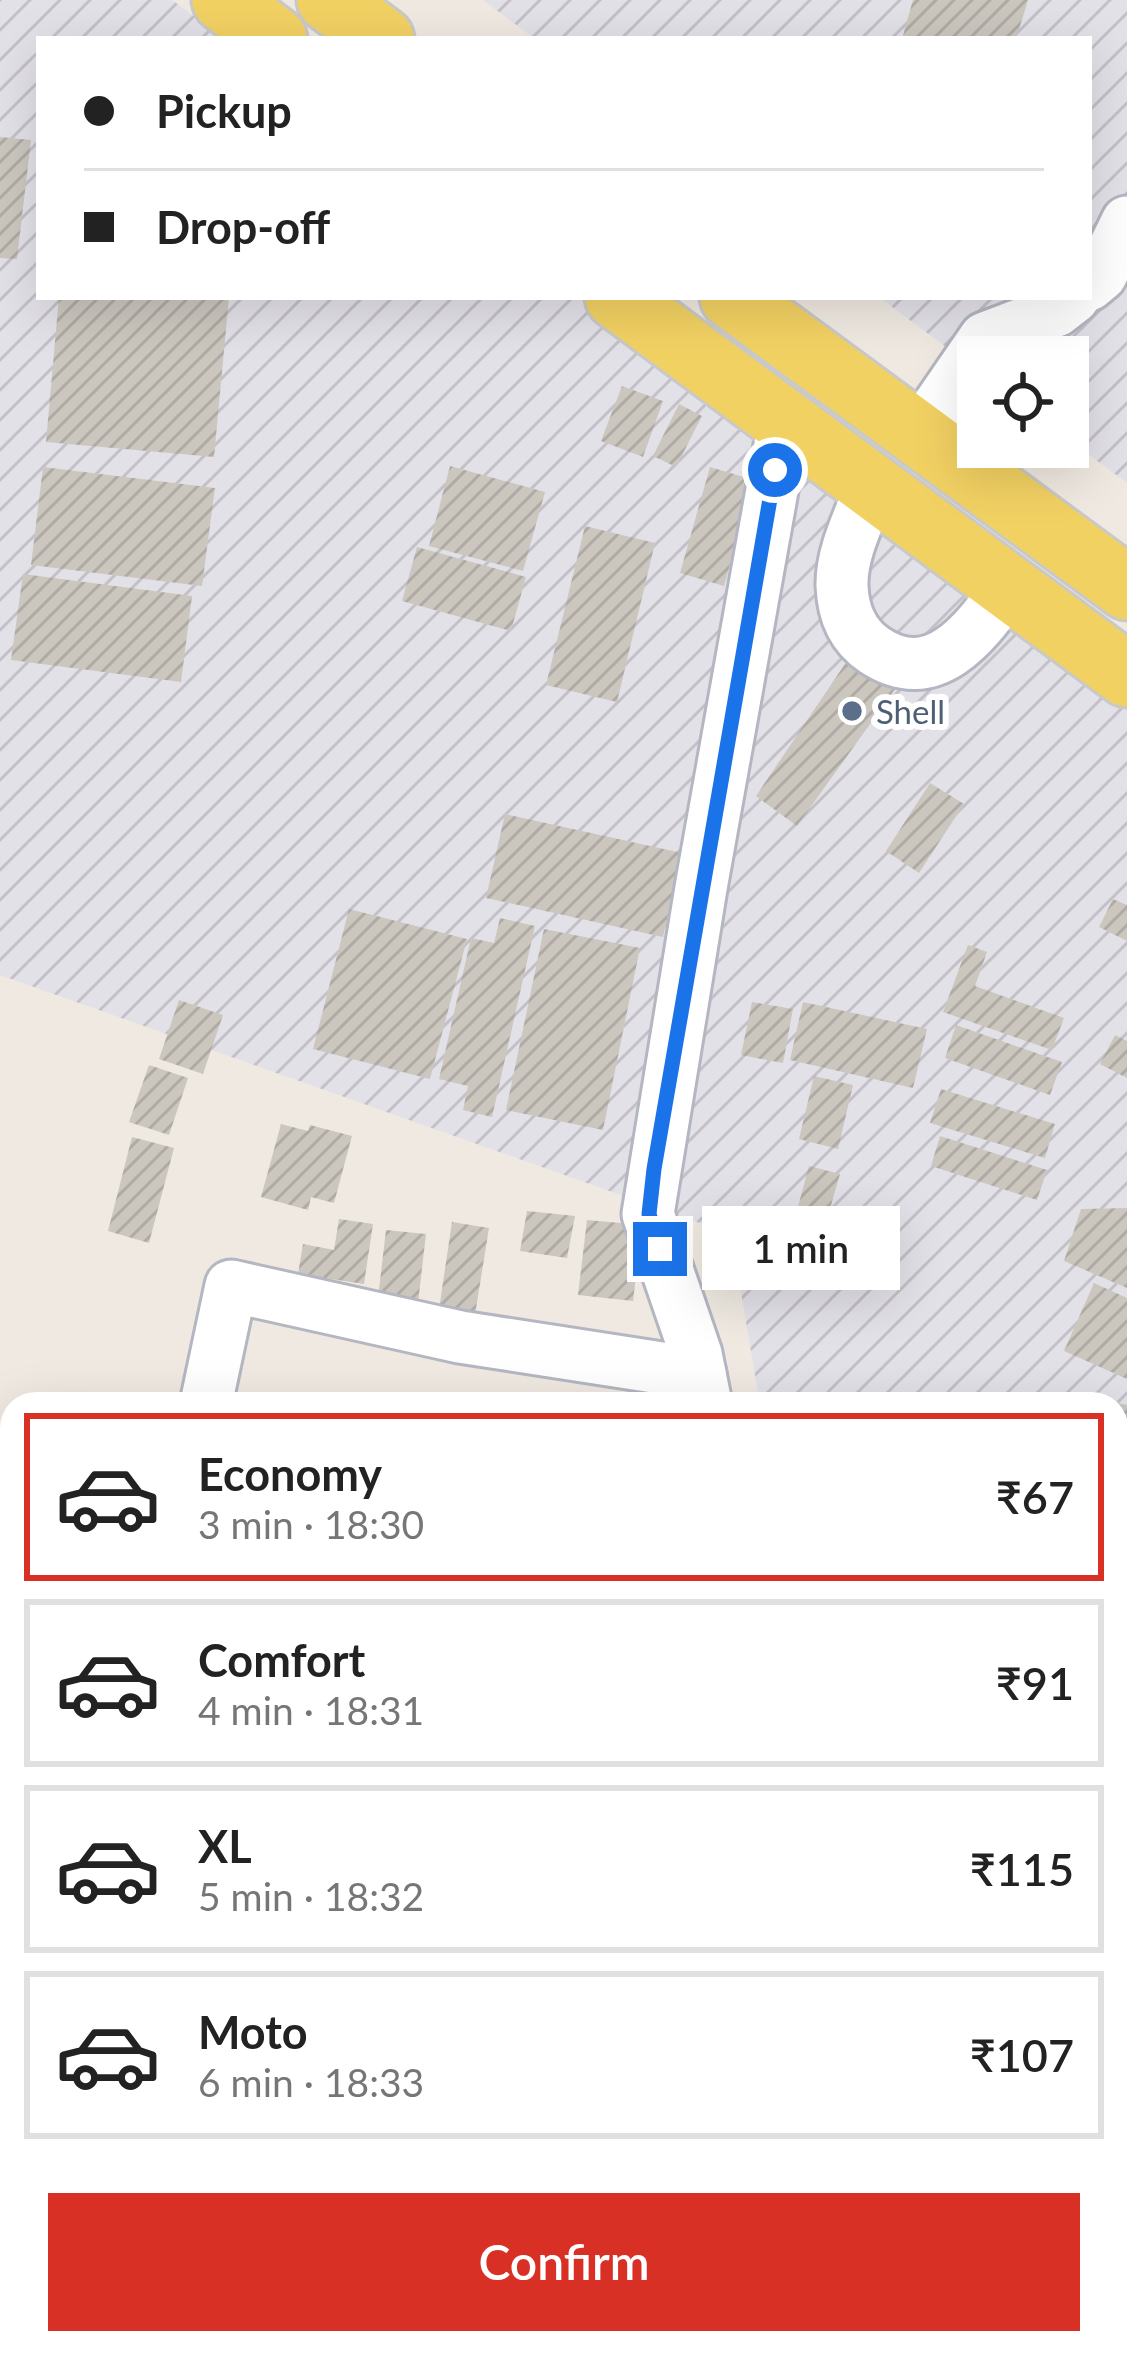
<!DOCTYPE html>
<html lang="en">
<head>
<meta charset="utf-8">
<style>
  :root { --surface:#fff; --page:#f2f2f2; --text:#222; --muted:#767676; --line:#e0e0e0; --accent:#d93025 }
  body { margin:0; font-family:Lato,sans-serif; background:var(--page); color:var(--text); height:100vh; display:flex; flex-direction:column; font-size:45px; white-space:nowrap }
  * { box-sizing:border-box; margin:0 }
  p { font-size:39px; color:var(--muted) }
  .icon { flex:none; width:66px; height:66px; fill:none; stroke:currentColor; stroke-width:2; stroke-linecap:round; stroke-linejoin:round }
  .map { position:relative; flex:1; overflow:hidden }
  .drawer { position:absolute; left:0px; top:1392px; width:1128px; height:963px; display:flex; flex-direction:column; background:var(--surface); border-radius:36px 36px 0 0; box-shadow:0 12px 48px #0002 }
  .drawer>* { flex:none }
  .banner { position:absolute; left:36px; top:36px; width:1056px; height:264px; border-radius:0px; box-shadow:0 12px 48px #0002; display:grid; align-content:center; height:264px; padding:0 48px; background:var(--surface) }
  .tools { position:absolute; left:957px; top:336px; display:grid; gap:24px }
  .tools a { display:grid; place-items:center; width:132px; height:132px; border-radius:0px; background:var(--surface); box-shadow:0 12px 48px #0002; font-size:60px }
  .end { position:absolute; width:54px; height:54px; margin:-27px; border:15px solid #1a73e8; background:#fff; box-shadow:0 0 0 6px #fff }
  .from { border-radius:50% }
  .bubble { position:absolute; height:84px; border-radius:0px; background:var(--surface); box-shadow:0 12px 48px #0002; font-size:39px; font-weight:600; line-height:84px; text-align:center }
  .banner b { display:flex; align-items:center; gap:42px; height:114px; font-size:45px }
  .banner b+b { border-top:3px solid var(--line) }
  .banner i { width:30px; height:30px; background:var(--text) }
  ul { padding:21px 0 0; list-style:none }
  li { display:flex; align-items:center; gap:36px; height:168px; margin:0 24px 18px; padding:0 24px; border:6px solid var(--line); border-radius:0px }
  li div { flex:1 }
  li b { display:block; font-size:45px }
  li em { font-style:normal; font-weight:600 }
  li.active { border-color:var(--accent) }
  li>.icon { width:108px; height:108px; stroke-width:1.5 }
  .button { display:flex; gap:24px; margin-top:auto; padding:24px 48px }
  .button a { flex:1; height:138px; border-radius:0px; background:var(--accent); color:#fff; font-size:48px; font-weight:600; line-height:138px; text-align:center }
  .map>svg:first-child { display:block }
  .industrial { fill:url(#industrial-furrows) }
  .building { fill:url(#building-hatch) }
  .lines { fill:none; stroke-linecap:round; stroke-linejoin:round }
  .minor-casing { stroke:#b4b7c1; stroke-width:57 }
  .major-casing { stroke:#c9c9c9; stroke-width:69 }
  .minor { stroke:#fff; stroke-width:51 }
  .major { stroke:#f2d163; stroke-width:63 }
  .route { stroke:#1a73e8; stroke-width:15 }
  .service-dot { fill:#5c6f8a; stroke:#fff; stroke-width:4.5 }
  .labels { text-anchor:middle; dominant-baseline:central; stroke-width:12; stroke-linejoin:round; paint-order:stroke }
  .service-label { font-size:33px; fill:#4e5e75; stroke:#fff; text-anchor:start }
</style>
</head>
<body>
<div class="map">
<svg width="1127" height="2353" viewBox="0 0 1127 2353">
  <defs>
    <pattern id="industrial-furrows" width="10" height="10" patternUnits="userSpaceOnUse" patternTransform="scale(3)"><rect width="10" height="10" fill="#e3e1e8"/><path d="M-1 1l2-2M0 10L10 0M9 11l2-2" fill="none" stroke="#c3c1c7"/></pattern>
    <pattern id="building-hatch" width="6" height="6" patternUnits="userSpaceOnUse" patternTransform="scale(3)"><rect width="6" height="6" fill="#cbc7bf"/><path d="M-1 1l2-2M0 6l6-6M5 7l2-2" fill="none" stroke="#afaba4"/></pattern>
  </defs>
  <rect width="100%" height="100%" fill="#efe9e1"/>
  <g class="industrial">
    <polygon points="0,0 172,0 225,39 39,39 39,297 581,297 1127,693 1127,2353 825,2353 824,2343 1116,2343 1116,1404 760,1404 731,1234 0,975"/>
    <polygon points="483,0 1127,0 1127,483 1068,439 1068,357 978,357 978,371 879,297 1089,297 1089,39 535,39"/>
  </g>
  <g class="building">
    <polygon points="913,0 1028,0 1016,39 902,39"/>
    <polygon points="0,137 31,140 17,259 0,258"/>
    <polygon points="59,297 229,297 214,457 46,442"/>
    <polygon points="1068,373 1085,378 1069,429 1068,429"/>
    <polygon points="622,386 663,401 643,457 601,441"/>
    <polygon points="679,404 702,416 676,467 653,456"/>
    <polygon points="1003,447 1063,447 1058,465"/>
    <polygon points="450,466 545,492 523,571 429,546"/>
    <polygon points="43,467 215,488 202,586 31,565"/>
    <polygon points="710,467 754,480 724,586 680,573"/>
    <polygon points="585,526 655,543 617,702 546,685"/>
    <polygon points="417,547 526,577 511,631 402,601"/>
    <polygon points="23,574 192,596 181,682 11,660"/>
    <polygon points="851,655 898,685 797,826 756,796"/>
    <polygon points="930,783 964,804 919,873 886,851"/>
    <polygon points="505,814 682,853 663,937 486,898"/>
    <polygon points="1113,899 1127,905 1127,941 1099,927"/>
    <polygon points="349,909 467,939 430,1079 313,1049"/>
    <polygon points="500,918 535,926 492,1117 463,1110 468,1086 439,1079 471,938 494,943"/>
    <polygon points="544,929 640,948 603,1130 506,1110"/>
    <polygon points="968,945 987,952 975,986 1064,1018 1052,1050 943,1012"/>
    <polygon points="179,1000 223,1015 203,1074 159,1059"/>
    <polygon points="752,1002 793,1009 783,1063 741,1055"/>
    <polygon points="803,1002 927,1029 913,1088 790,1060"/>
    <polygon points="956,1025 1062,1062 1050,1095 945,1058"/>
    <polygon points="1115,1035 1127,1041 1127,1078 1100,1064"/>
    <polygon points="149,1065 188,1078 169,1135 129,1122"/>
    <polygon points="814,1076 853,1085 838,1149 799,1139"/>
    <polygon points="941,1089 1055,1124 1045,1158 930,1123"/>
    <polygon points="281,1124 308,1131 310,1125 352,1136 334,1203 311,1197 308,1210 261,1197"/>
    <polygon points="940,1136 1047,1170 1037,1200 931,1166"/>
    <polygon points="132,1137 174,1148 149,1243 108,1231"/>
    <polygon points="809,1166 840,1174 825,1226 795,1218"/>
    <polygon points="1127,1208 1127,1288 1064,1261 1081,1209"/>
    <polygon points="527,1211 575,1216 567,1258 520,1251"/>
    <polygon points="339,1219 373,1224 364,1284 298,1274 303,1244 334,1250"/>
    <polygon points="587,1220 642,1225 633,1301 578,1295"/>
    <polygon points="452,1222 489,1228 474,1321 438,1316"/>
    <polygon points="386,1230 426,1234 418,1303 378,1298"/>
    <polygon points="1094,1283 1127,1298 1127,1379 1064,1351"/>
    <polygon points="1116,1403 1127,1405 1127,1662 1118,1710"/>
    <polygon points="1127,2001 1127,2353 1066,2353 1066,2343 1116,2343 1116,2002"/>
    <rect x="276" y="2343" width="46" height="10"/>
    <rect x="378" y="2343" width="58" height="10"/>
    <polygon points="462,2343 522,2343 523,2353 462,2353"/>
    <rect x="633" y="2343" width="46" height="10"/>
    <rect x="687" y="2343" width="78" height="10"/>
  </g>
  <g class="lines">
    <g class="minor-casing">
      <g id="minor">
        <polyline points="1089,285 1101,275 1127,222"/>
        <polyline points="919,434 985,338 1056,311 1074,297"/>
        <path d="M871,487C860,517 841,553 842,586C843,612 852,635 874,650C934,690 975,633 1008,588"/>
        <polyline points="206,1404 231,1286 460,1337 700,1374"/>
        <polyline points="706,1404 696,1354 648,1214 701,888 784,423"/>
        <polyline points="0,1580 12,1581"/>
        <polyline points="0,2078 12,2078"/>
        <polyline points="0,2274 12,2274"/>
        <polyline points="18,2343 19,2353"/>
        <polyline points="785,2343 786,2353"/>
      </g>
    </g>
    <g class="major-casing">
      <g id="major">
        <polyline points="224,0 275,39"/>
        <polyline points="329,0 382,39"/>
        <polyline points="617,297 1127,675"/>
        <polyline points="732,297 1127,588"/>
      </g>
    </g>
    <use href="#minor" class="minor"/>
    <use href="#major" class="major"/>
  </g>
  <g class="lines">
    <polyline class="route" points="660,1249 649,1214 654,1169 775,470"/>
  </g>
  <circle class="service-dot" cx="852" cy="711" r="12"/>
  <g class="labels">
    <g class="service-label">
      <text x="876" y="711">Shell</text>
    </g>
  </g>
</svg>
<div class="tools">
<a><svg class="icon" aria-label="locate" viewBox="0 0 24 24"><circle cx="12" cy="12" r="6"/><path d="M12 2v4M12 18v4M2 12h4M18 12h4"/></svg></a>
</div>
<i class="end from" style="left:775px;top:470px"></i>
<i class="end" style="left:660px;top:1249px"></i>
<div class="bubble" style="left:702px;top:1206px;width:198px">1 min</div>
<div class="banner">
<b><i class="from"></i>Pickup</b>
<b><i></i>Drop-off</b>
</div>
<section class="drawer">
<ul>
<li class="active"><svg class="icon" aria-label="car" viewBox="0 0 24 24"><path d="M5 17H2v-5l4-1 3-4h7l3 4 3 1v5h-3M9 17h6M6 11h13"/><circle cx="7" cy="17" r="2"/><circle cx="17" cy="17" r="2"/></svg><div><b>Economy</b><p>3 min · 18:30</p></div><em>₹67</em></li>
<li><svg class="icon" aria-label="car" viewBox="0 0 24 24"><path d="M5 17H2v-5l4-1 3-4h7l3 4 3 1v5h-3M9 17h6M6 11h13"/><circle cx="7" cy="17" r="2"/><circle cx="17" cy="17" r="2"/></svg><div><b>Comfort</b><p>4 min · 18:31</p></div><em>₹91</em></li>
<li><svg class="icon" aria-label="car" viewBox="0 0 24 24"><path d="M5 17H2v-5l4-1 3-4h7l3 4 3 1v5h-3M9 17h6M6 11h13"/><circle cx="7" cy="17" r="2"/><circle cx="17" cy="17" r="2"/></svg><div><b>XL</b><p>5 min · 18:32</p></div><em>₹115</em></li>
<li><svg class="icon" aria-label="car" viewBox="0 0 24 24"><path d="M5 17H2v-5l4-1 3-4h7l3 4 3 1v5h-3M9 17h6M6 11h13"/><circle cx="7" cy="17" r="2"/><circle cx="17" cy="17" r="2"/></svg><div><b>Moto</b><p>6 min · 18:33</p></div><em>₹107</em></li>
</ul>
<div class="button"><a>Confirm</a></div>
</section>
</div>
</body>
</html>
